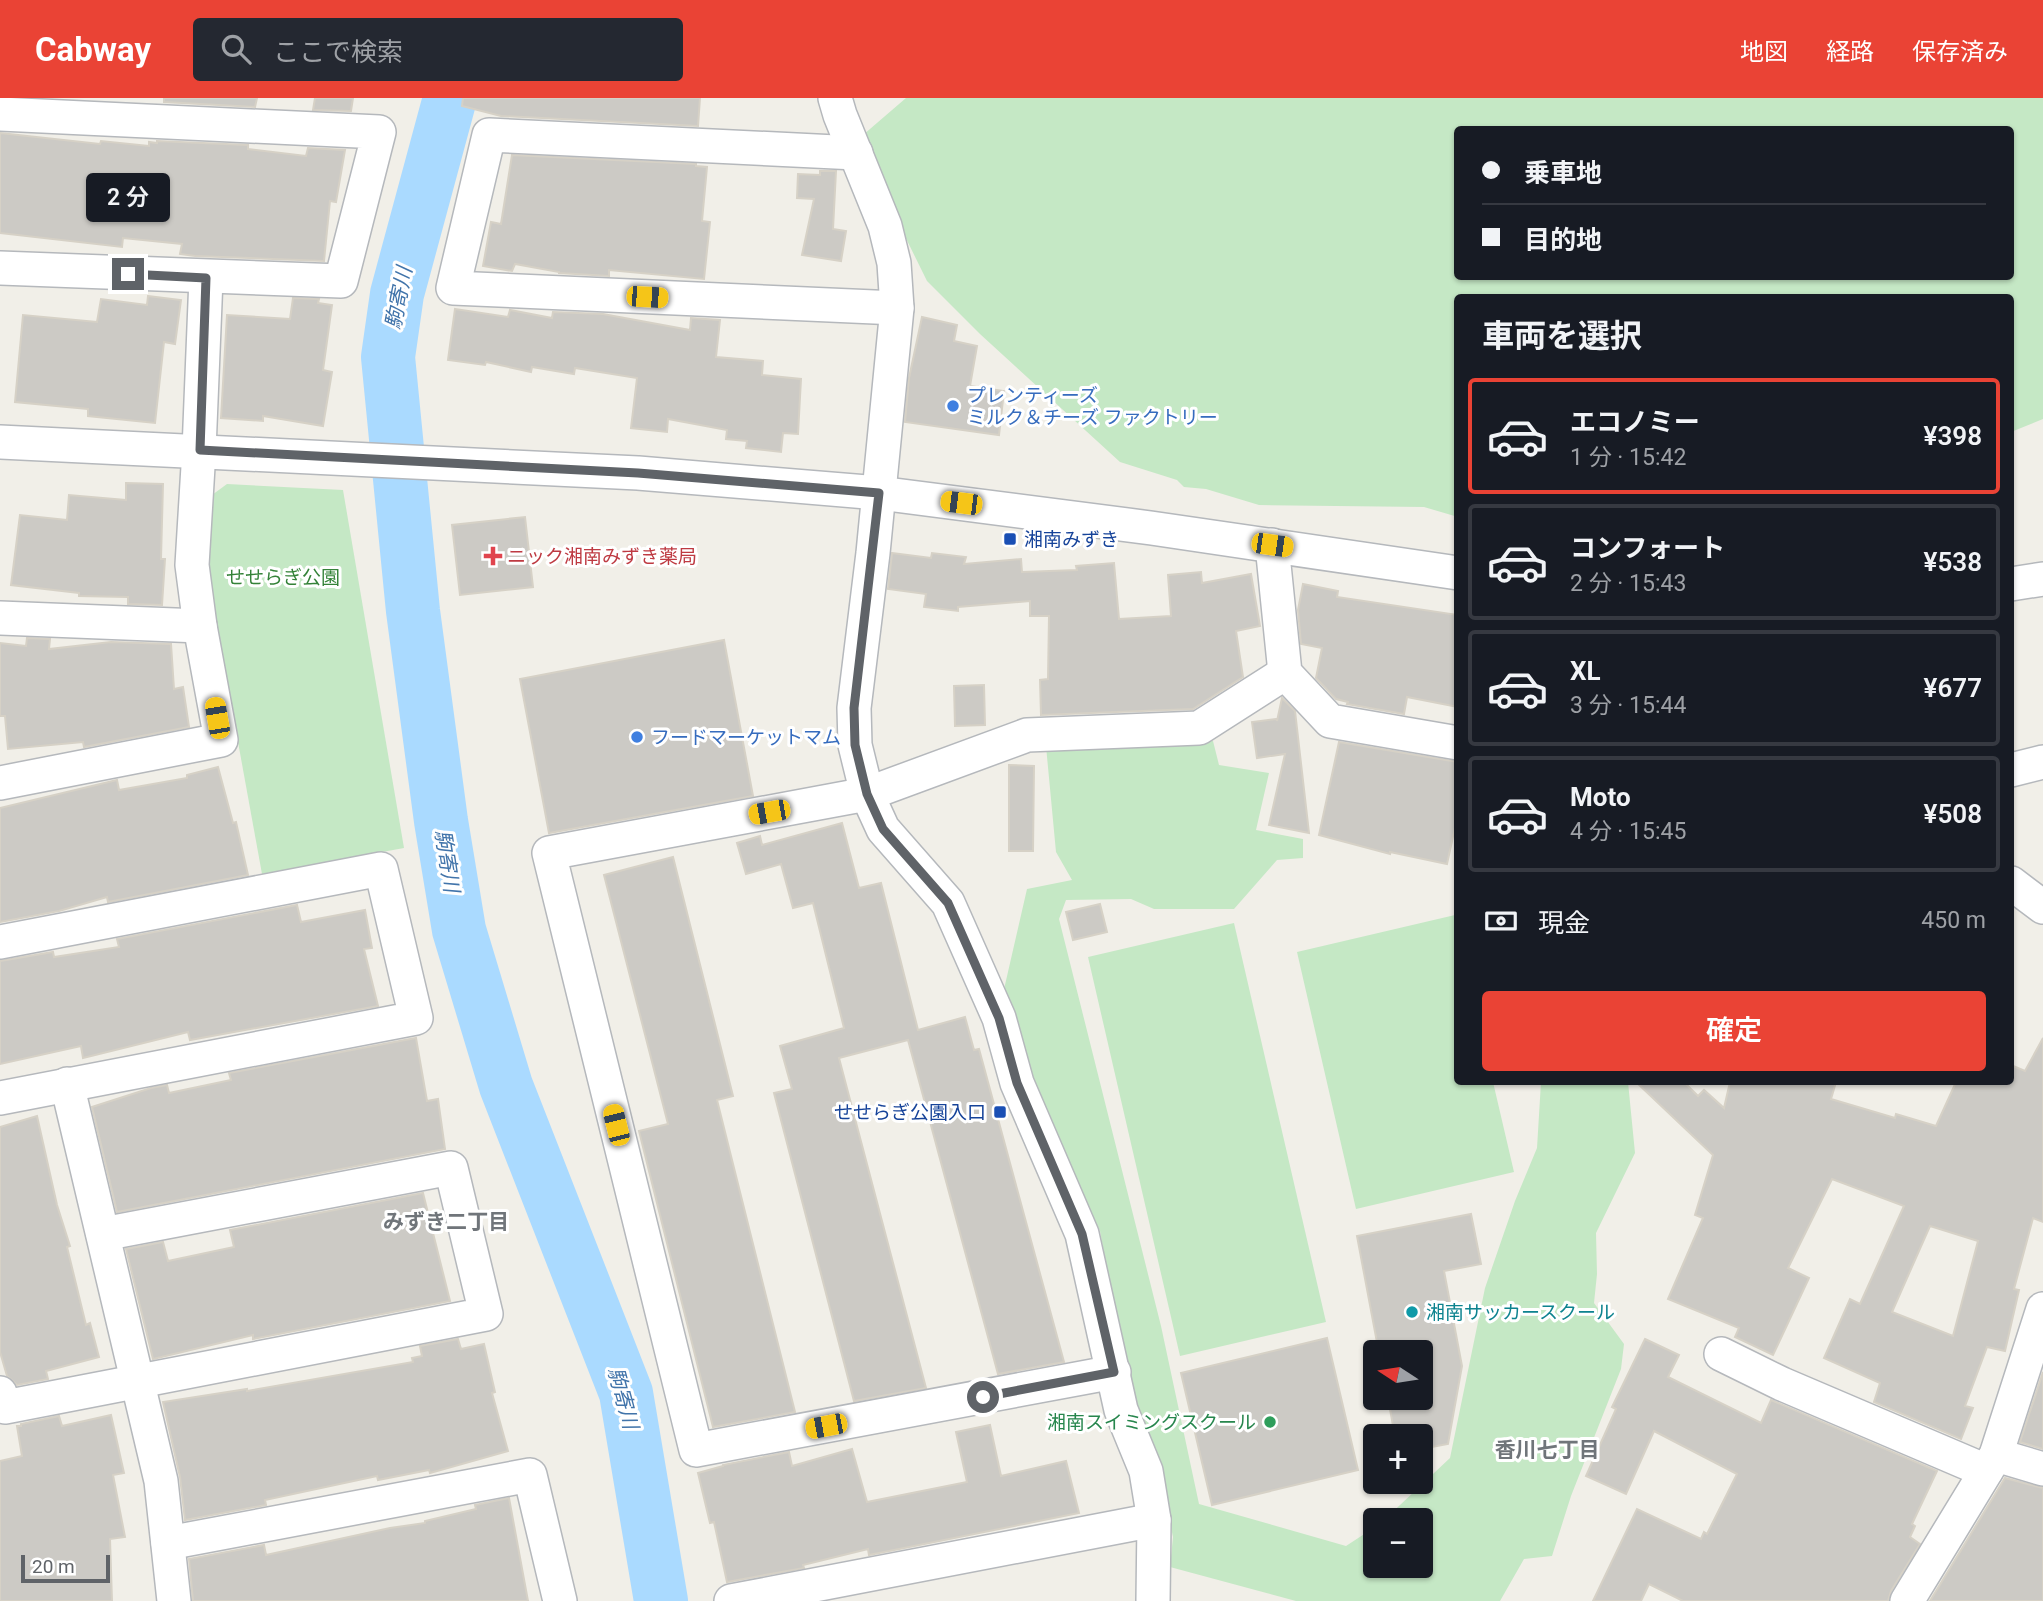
<!DOCTYPE html>
<html lang="ja">
<head>
<meta charset="utf-8">
<style>
  :root { --surface:#171b24; --page:#242831; --text:#f1f3f6; --muted:#9ea1a6; --line:#363941; --accent:#ea4335 }
  body { margin:0; font-family:Roboto,"Noto Sans JP",sans-serif; background:var(--page); color:var(--text); height:100vh; display:flex; flex-direction:column; font-size:26px; white-space:nowrap }
  * { box-sizing:border-box; margin:0 }
  p { font-size:23px; color:var(--muted) }
  .icon { flex:none; width:38px; height:38px; fill:none; stroke:currentColor; stroke-width:2; stroke-linecap:round; stroke-linejoin:round }
  .map { position:relative; flex:1; overflow:hidden }
  .side { position:absolute; left:1454px; top:196px; width:560px; height:791px; display:flex; flex-direction:column; background:var(--surface); border-radius:7px; box-shadow:0 2px 5px #0004 }
  .side>* { flex:none }
  .hud { position:absolute; left:1454px; top:28px; width:560px; height:154px; border-radius:7px; box-shadow:0 2px 5px #0004; display:grid; align-content:center; height:154px; padding:0 28px; background:var(--surface) }
  .needle { width:46px; rotate:282deg }
  .fabs { position:absolute; left:1363px; top:1242px; display:grid; gap:14px }
  .fabs a { display:grid; place-items:center; width:70px; height:70px; border-radius:7px; background:var(--surface); box-shadow:0 2px 5px #0004; font-size:35px }
  .scale { position:absolute; left:21px; bottom:18px; width:89px; box-sizing:border-box; padding-left:7px; border:4px solid #5f6368; border-top:0; font-size:19px; line-height:24px; white-space:nowrap; color:#5f6368; -webkit-text-stroke:5px #fff; paint-order:stroke }
  .end { position:absolute; width:32px; height:32px; margin:-16px; border:9px solid #5f6368; background:#fff; box-shadow:0 0 0 4px #fff }
  .from { border-radius:50% }
  .bubble { position:absolute; height:49px; border-radius:7px; background:var(--surface); box-shadow:0 2px 5px #0004; font-size:23px; font-weight:600; line-height:49px; text-align:center }
  .car { position:absolute; width:21px; height:42px; margin:-21px -10px; border-radius:9px; box-shadow:0 0 5px 2px #0007; background:linear-gradient(#f5c518 24%,#345 0 40%,#f5c518 0 76%,#345 0 86%,#f5c518 0) }
  .hud b { display:flex; align-items:center; gap:24px; height:66px; font-size:26px }
  .hud b+b { border-top:2px solid var(--line) }
  .hud i { width:18px; height:18px; background:var(--text) }
  ul { padding:0; list-style:none }
  li { display:flex; align-items:center; gap:21px; height:116px; margin:0 14px 10px; padding:0 14px; border:4px solid var(--line); border-radius:7px }
  li div { flex:1 }
  li b { display:block; font-size:26px }
  li em { font-style:normal; font-weight:600 }
  li.selected { border-color:var(--accent) }
  li>.icon { width:63px; height:63px; stroke-width:1.5 }
  h2 { padding:0 28px; font-size:32px; line-height:84px }
  .pay { display:flex; align-items:center; gap:18px; height:77px; padding:0 28px; font-size:26px }
  .pay p { margin-inline-start:auto }
  .action { display:flex; gap:14px; margin-top:auto; padding:14px 28px }
  .action a { flex:1; height:80px; border-radius:7px; background:var(--accent); color:#fff; font-size:28px; font-weight:600; line-height:80px; text-align:center }
  header { display:flex; align-items:center; gap:42px; box-sizing:border-box; height:98px; padding:0 35px; background:var(--accent); color:#fff }
  header strong { font-size:33px }
  nav { display:flex; gap:38px; margin-inline-start:auto; font-size:24px }
  .search { width:490px; height:63px; background:var(--page); display:flex; align-items:center; gap:18px; box-sizing:border-box; padding:0 24px; border-radius:7px; color:var(--muted); font-size:26px }
  .map>svg:first-child { display:block }
  .green { fill:#c5e8c5; fill-rule:evenodd }
  .lines { fill:none; stroke-linecap:round; stroke-linejoin:round }
  .river { stroke:#aadaff; stroke-width:54 }
  .building { fill:#cccac5; stroke:#d6d1c6; stroke-width:2; fill-rule:evenodd }
  .minor-casing { stroke:#b5b8bc; stroke-width:36 }
  .minor { stroke:#fff; stroke-width:33 }
  .route { stroke:#5f6368; stroke-width:9 }
  .shop-dot { fill:#3f7fe0; stroke:#fff; stroke-width:2.5 }
  .transit-dot { fill:#1a4fb4; stroke:#fff; stroke-width:2.5 }
  .health-dot { fill:#e0444e; stroke:#fff; stroke-width:2.5 }
  .culture-dot { fill:#0f9aa8; stroke:#fff; stroke-width:2.5 }
  .leisure-dot { fill:#2e9e5b; stroke:#fff; stroke-width:2.5 }
  .labels { text-anchor:middle; dominant-baseline:central; stroke-width:6; stroke-linejoin:round; paint-order:stroke }
  .shop-label { font-size:19px; fill:#366cbe; stroke:#fff; text-anchor:start }
  .transit-label { font-size:19px; fill:#164399; stroke:#fff; text-anchor:start }
  .health-label { font-size:19px; fill:#be3a42; stroke:#fff; text-anchor:start }
  .park-label { font-size:19px; fill:#348238; stroke:#fff }
  .culture-label { font-size:19px; fill:#0d838f; stroke:#fff; text-anchor:start }
  .leisure-label { font-size:19px; fill:#27864d; stroke:#fff; text-anchor:end }
  .water-label { font-size:21px; font-style:italic; fill:#4174aa; stroke:#fff }
  .neighbourhood-label { font-size:21px; font-weight:bold; fill:#70757a; stroke:#fff }
</style>
</head>
<body>
<header>
<strong>Cabway</strong>
<div class="search"><svg class="icon" aria-label="search" viewBox="0 0 24 24"><circle cx="10" cy="10" r="6"/><path d="M15 15l6 6"/></svg>ここで検索</div>
<nav><a>地図</a><a>経路</a><a>保存済み</a></nav>
</header>
<div class="map">
<svg width="2043" height="1503" viewBox="0 0 2043 1503">
  <rect width="100%" height="100%" fill="#f1efe8"/>
  <g class="green">
    <path d="M906,0H2043V321L2011,334V200H1458V419L1424,409L1259,407L1206,391L1184,389L1177,382L1120,364L980,236L927,183L890,108L863,37ZM1458,32H2011V178H1458Z"/>
    <polygon points="227,386 343,392 404,750 262,776 208,479 212,397"/>
    <polygon points="1213,643 1219,667 1269,675 1256,732 1303,741 1303,760 1277,762 1234,811 1154,811 1131,801 1066,802 1059,821 1161,1228 1199,1406 1346,1448 1375,1429 1376,1468 1421,1468 1421,1423 1383,1423 1450,1360 1485,1190 1515,1103 1537,1050 1541,984 1628,984 1635,1055 1596,1135 1597,1176 1594,1205 1624,1246 1621,1271 1571,1398 1552,1458 1524,1461 1500,1503 1296,1503 1170,1469 1173,1439 1157,1364 1132,1303 1100,1133 1022,969 1002,900 1027,791 1072,782 1056,754 1046,648"/>
    <polygon points="1455,817 1458,828 1458,984 1493,984 1514,1074 1356,1111 1297,854"/>
    <polygon points="1234,825 1326,1224 1180,1258 1088,859"/>
  </g>
  <g class="lines">
    <polyline class="river" points="450,0 397,196 388,259 413,513 441,723 459,832 506,988 626,1295 661,1503"/>
  </g>
  <g class="building">
    <polygon points="164,0 257,0 255,9 164,4"/>
    <polygon points="315,0 353,0 351,13 313,12"/>
    <polygon points="463,0 700,0 698,28 501,18 462,8"/>
    <polygon points="0,35 100,46 101,43 149,48 149,44 157,45 157,43 248,47 248,51 306,58 308,50 345,52 336,104 330,103 324,163 195,158 180,156 182,146 123,140 122,149 0,135"/>
    <polygon points="512,57 696,66 696,68 707,69 702,123 710,124 704,181 609,172 609,178 559,175 559,174 515,166 512,173 483,168 491,124 501,126"/>
    <polygon points="820,73 836,73 833,131 846,133 841,163 802,157 814,101 797,100 798,76 820,77"/>
    <polygon points="148,198 181,202 175,246 164,244 155,325 88,318 88,311 15,304 23,217 97,224 101,201 147,207"/>
    <polygon points="293,200 319,201 318,205 332,207 323,272 332,274 323,328 263,318 263,323 221,320 227,217 290,221"/>
    <polygon points="455,211 508,219 510,212 552,220 553,214 603,216 690,232 691,220 720,222 716,259 763,263 762,277 801,281 798,336 783,335 781,354 746,350 747,343 726,341 727,332 668,321 667,334 631,330 637,280 575,270 574,276 532,269 531,274 486,264 485,267 448,262"/>
    <polygon points="922,219 957,227 954,243 977,248 970,288 1004,293 999,337 905,324 909,280"/>
    <polygon points="126,385 163,386 161,461 165,461 162,507 128,506 128,499 79,498 79,495 11,487 20,417 67,422 69,397 126,402"/>
    <polygon points="525,419 533,489 460,497 452,427"/>
    <polygon points="892,455 931,460 932,455 966,459 964,466 1021,461 1022,474 1077,472 1076,468 1114,465 1119,521 1171,518 1168,477 1201,474 1202,485 1251,476 1260,528 1236,533 1243,579 1193,611 1041,617 1040,582 1048,581 1049,518 1030,518 1030,503 958,509 958,513 924,509 926,496 888,491"/>
    <polygon points="1303,486 1338,493 1337,499 1458,517 1458,609 1407,599 1404,616 1347,606 1348,604 1336,601 1316,580 1322,550 1301,546 1298,512"/>
    <polygon points="27,540 50,541 49,551 111,544 171,546 174,591 183,589 189,629 84,649 83,644 8,651 5,618 0,618 0,545 26,548"/>
    <polygon points="724,542 753,698 549,735 520,581"/>
    <polygon points="984,587 985,627 955,628 954,588"/>
    <polygon points="1282,600 1295,613 1309,735 1269,727 1285,656 1257,660 1252,624 1277,621 1277,623"/>
    <polygon points="1339,644 1458,664 1458,716 1447,766 1390,754 1390,756 1319,737"/>
    <polygon points="1009,667 1034,668 1033,753 1009,753"/>
    <polygon points="218,669 233,725 236,724 248,777 108,804 107,799 59,813 0,824 0,710 117,682 119,692 187,680 187,677"/>
    <polygon points="842,725 859,790 881,785 918,932 965,919 974,952 979,951 1064,1264 998,1276 908,942 839,960 926,1290 854,1303 774,995 792,991 780,948 844,930 813,805 793,810 781,766 746,776 737,745 760,738 762,747"/>
    <polygon points="673,759 733,998 717,1002 795,1314 713,1329 639,1033 668,1026 604,777"/>
    <polygon points="1100,806 1107,834 1073,842 1066,814"/>
    <polygon points="297,807 301,824 365,812 372,850 364,851 378,908 190,942 188,934 83,960 81,948 0,966 0,863 53,854 54,859 119,849 117,841"/>
    <polygon points="416,940 427,1003 438,1001 445,1051 117,1114 92,1009 151,990 167,987 169,995 231,982 229,975"/>
    <path d="M2043,940V1124L2033,1120L2014,1191L2019,1192L2005,1253L1987,1249L1965,1308L1973,1310L1961,1341L1874,1304L1880,1285L1824,1260L1850,1201L1860,1206L1904,1108L1832,1081L1788,1170L1809,1180L1773,1257L1735,1239L1739,1230L1668,1201L1703,1120L1695,1117L1713,1057L1636,984H1684L1698,998L1704,992L1724,1010L1730,984H1836L1831,1001L1895,1020L1896,1016L1936,1028L1956,984H2011V967L2025,973ZM1930,1128L1978,1143L1953,1238L1892,1214Z"/>
    <polygon points="37,1018 57,1107 70,1148 67,1149 86,1227 90,1225 99,1259 46,1273 48,1281 17,1287 7,1278 0,1254 0,1029"/>
    <polygon points="423,1095 450,1203 253,1241 253,1237 153,1261 126,1151 163,1144 168,1163 234,1149 230,1132"/>
    <polygon points="1471,1116 1481,1166 1444,1173 1462,1268 1448,1346 1421,1351 1421,1339 1395,1339 1388,1300 1421,1300 1421,1255 1379,1255 1357,1138"/>
    <polygon points="1327,1240 1358,1372 1212,1407 1181,1275"/>
    <polygon points="458,1241 461,1251 484,1246 495,1294 492,1295 508,1353 430,1375 429,1372 378,1382 377,1378 265,1402 266,1407 185,1422 180,1379 163,1304 247,1291 247,1293 413,1264 412,1260 422,1258 420,1248"/>
    <polygon points="1645,1241 1679,1257 1668,1279 1761,1325 1771,1302 1937,1373 1912,1426 1915,1428 1910,1439 1920,1446 1891,1493 1888,1503 1683,1503 1649,1486 1641,1503 1593,1503 1637,1411 1701,1441 1704,1434 1707,1436 1737,1376 1654,1333 1626,1396 1586,1378 1616,1311 1612,1309"/>
    <polygon points="2043,1274 2043,1351 2020,1344"/>
    <polygon points="111,1317 124,1375 113,1377 125,1439 110,1441 112,1503 0,1503 0,1363 22,1358 17,1328 21,1328 21,1326 59,1318 62,1328"/>
    <polygon points="990,1327 1001,1378 1066,1363 1079,1415 869,1457 868,1451 803,1467 804,1470 727,1484 714,1424 710,1425 698,1375 723,1368 723,1367 789,1354 792,1368 852,1351 867,1404 967,1384 956,1334"/>
    <polygon points="2005,1380 2043,1390 2043,1503 1930,1503"/>
    <polygon points="509,1400 528,1503 193,1503 189,1461 264,1447 266,1457 390,1430 425,1425 425,1423 476,1411 475,1407"/>
  </g>
  <g class="lines">
    <g class="minor-casing">
      <g id="minor">
        <polyline points="835,0 840,17 885,128 894,165 897,210 873,455 854,610 855,647 867,696 883,731 948,805 999,920 1017,985 1082,1136 1121,1312 1146,1373 1154,1422 1153,1503"/>
        <polyline points="0,16 379,34 341,183 0,170"/>
        <polyline points="856,55 489,37 453,190 897,210"/>
        <polyline points="0,344 638,375 879,395 1151,430 1458,475"/>
        <polyline points="1272,447 1285,575 1330,623 1458,645"/>
        <polyline points="2011,486 2043,481"/>
        <polyline points="0,520 200,528"/>
        <polyline points="2011,672 2043,664"/>
        <polyline points="0,685 221,642 200,528 192,467 199,352 206,180"/>
        <polyline points="2011,785 2043,809"/>
        <polyline points="0,844 381,771 416,920 0,1000"/>
        <polyline points="67,986 161,1383 174,1503"/>
        <polyline points="1721,1256 1782,1286 1986,1373"/>
        <polyline points="1114,1274 696,1352 549,755 867,696 1027,637 1199,630 1285,575"/>
        <polyline points="0,1295 5,1309 486,1216 451,1070 103,1136"/>
        <polyline points="1996,1357 2043,1371"/>
        <polyline points="168,1445 530,1377 560,1503"/>
        <polyline points="731,1503 1154,1422"/>
        <polyline points="1907,1503 1996,1357 2043,1211"/>
      </g>
    </g>
    <use href="#minor" class="minor"/>
  </g>
  <g class="lines">
    <polyline class="route" points="128,176 206,180 200,352 638,375 879,395 854,610 855,647 867,696 883,731 948,805 999,920 1017,985 1082,1136 1114,1274 983,1299"/>
  </g>
  <g class="shop-dot">
    <circle cx="953" cy="308" r="7"/>
    <circle cx="637" cy="639" r="7"/>
  </g>
  <g class="transit-dot">
    <rect x="1003" y="434" width="14" height="14" rx="3.5"/>
    <rect x="993" y="1007" width="14" height="14" rx="3.5"/>
  </g>
  <path class="health-dot" d="M489.5 447.5h7v7h7v7h-7v7h-7v-7h-7v-7h7z"/>
  <circle class="culture-dot" cx="1412" cy="1214" r="7"/>
  <circle class="leisure-dot" cx="1270" cy="1324" r="7"/>
  <g class="labels">
    <g class="shop-label">
      <text x="967" y="297">プレンティーズ<tspan x="967" dy="22">ミルク＆チーズ ファクトリー</tspan></text>
      <text x="651" y="639">フードマーケットマム</text>
    </g>
    <g class="transit-label">
      <text x="1024" y="441">湘南みずき</text>
      <text x="986" y="1014" text-anchor="end">せせらぎ公園入口</text>
    </g>
    <g class="health-label">
      <text x="507" y="458">ニック湘南みずき薬局</text>
    </g>
    <g class="park-label">
      <text x="283" y="479">せせらぎ公園</text>
    </g>
    <g class="culture-label">
      <text x="1426" y="1214">湘南サッカースクール</text>
    </g>
    <g class="leisure-label">
      <text x="1256" y="1324">湘南スイミングスクール</text>
    </g>
    <g class="water-label">
      <text transform="translate(399 200) rotate(-79)">駒寄川</text>
      <text transform="translate(447 763) rotate(81)">駒寄川</text>
      <text transform="translate(623 1300) rotate(75)">駒寄川</text>
    </g>
    <g class="neighbourhood-label">
      <text x="446" y="1124">みずき二丁目</text>
      <text x="1547" y="1352">香川七丁目</text>
    </g>
  </g>
</svg>
<div class="fabs">
<a><svg class="needle" viewBox="-14 -14 28 28"><path d="M0-13l5 13h-10z" fill="#e53935"/><path d="M0 13l5-13h-10z" fill="#9ea1a6"/></svg></a>
<a>+</a>
<a>−</a>
</div>
<div class="scale">20 m</div>
<i class="end from" style="left:983px;top:1299px"></i>
<i class="end" style="left:128px;top:176px"></i>
<div class="bubble" style="left:86px;top:75px;width:84px">2 分</div>
<i class="car" style="left:647px;top:199px;rotate:93deg"></i>
<i class="car" style="left:961px;top:405px;rotate:277deg"></i>
<i class="car" style="left:1272px;top:447px;rotate:98deg"></i>
<i class="car" style="left:217px;top:620px;rotate:350deg"></i>
<i class="car" style="left:769px;top:714px;rotate:260deg"></i>
<i class="car" style="left:616px;top:1027px;rotate:346deg"></i>
<i class="car" style="left:826px;top:1328px;rotate:259deg"></i>
<div class="hud">
<b><i class="from"></i>乗車地</b>
<b><i></i>目的地</b>
</div>
<section class="side">
<h2>車両を選択</h2>
<ul>
<li class="selected"><svg class="icon" aria-label="car" viewBox="0 0 24 24"><path d="M5 17H2v-5l4-1 3-4h7l3 4 3 1v5h-3M9 17h6M6 11h13"/><circle cx="7" cy="17" r="2"/><circle cx="17" cy="17" r="2"/></svg><div><b>エコノミー</b><p>1 分 · 15:42</p></div><em>¥398</em></li>
<li><svg class="icon" aria-label="car" viewBox="0 0 24 24"><path d="M5 17H2v-5l4-1 3-4h7l3 4 3 1v5h-3M9 17h6M6 11h13"/><circle cx="7" cy="17" r="2"/><circle cx="17" cy="17" r="2"/></svg><div><b>コンフォート</b><p>2 分 · 15:43</p></div><em>¥538</em></li>
<li><svg class="icon" aria-label="car" viewBox="0 0 24 24"><path d="M5 17H2v-5l4-1 3-4h7l3 4 3 1v5h-3M9 17h6M6 11h13"/><circle cx="7" cy="17" r="2"/><circle cx="17" cy="17" r="2"/></svg><div><b>XL</b><p>3 分 · 15:44</p></div><em>¥677</em></li>
<li><svg class="icon" aria-label="car" viewBox="0 0 24 24"><path d="M5 17H2v-5l4-1 3-4h7l3 4 3 1v5h-3M9 17h6M6 11h13"/><circle cx="7" cy="17" r="2"/><circle cx="17" cy="17" r="2"/></svg><div><b>Moto</b><p>4 分 · 15:45</p></div><em>¥508</em></li>
</ul>
<div class="pay"><svg class="icon" aria-label="cash" viewBox="0 0 24 24"><path d="M3 7h18v10H3z"/><circle cx="12" cy="12" r="2"/></svg>現金<p>450 m</p></div>
<div class="action"><a>確定</a></div>
</section>
</div>
</body>
</html>
